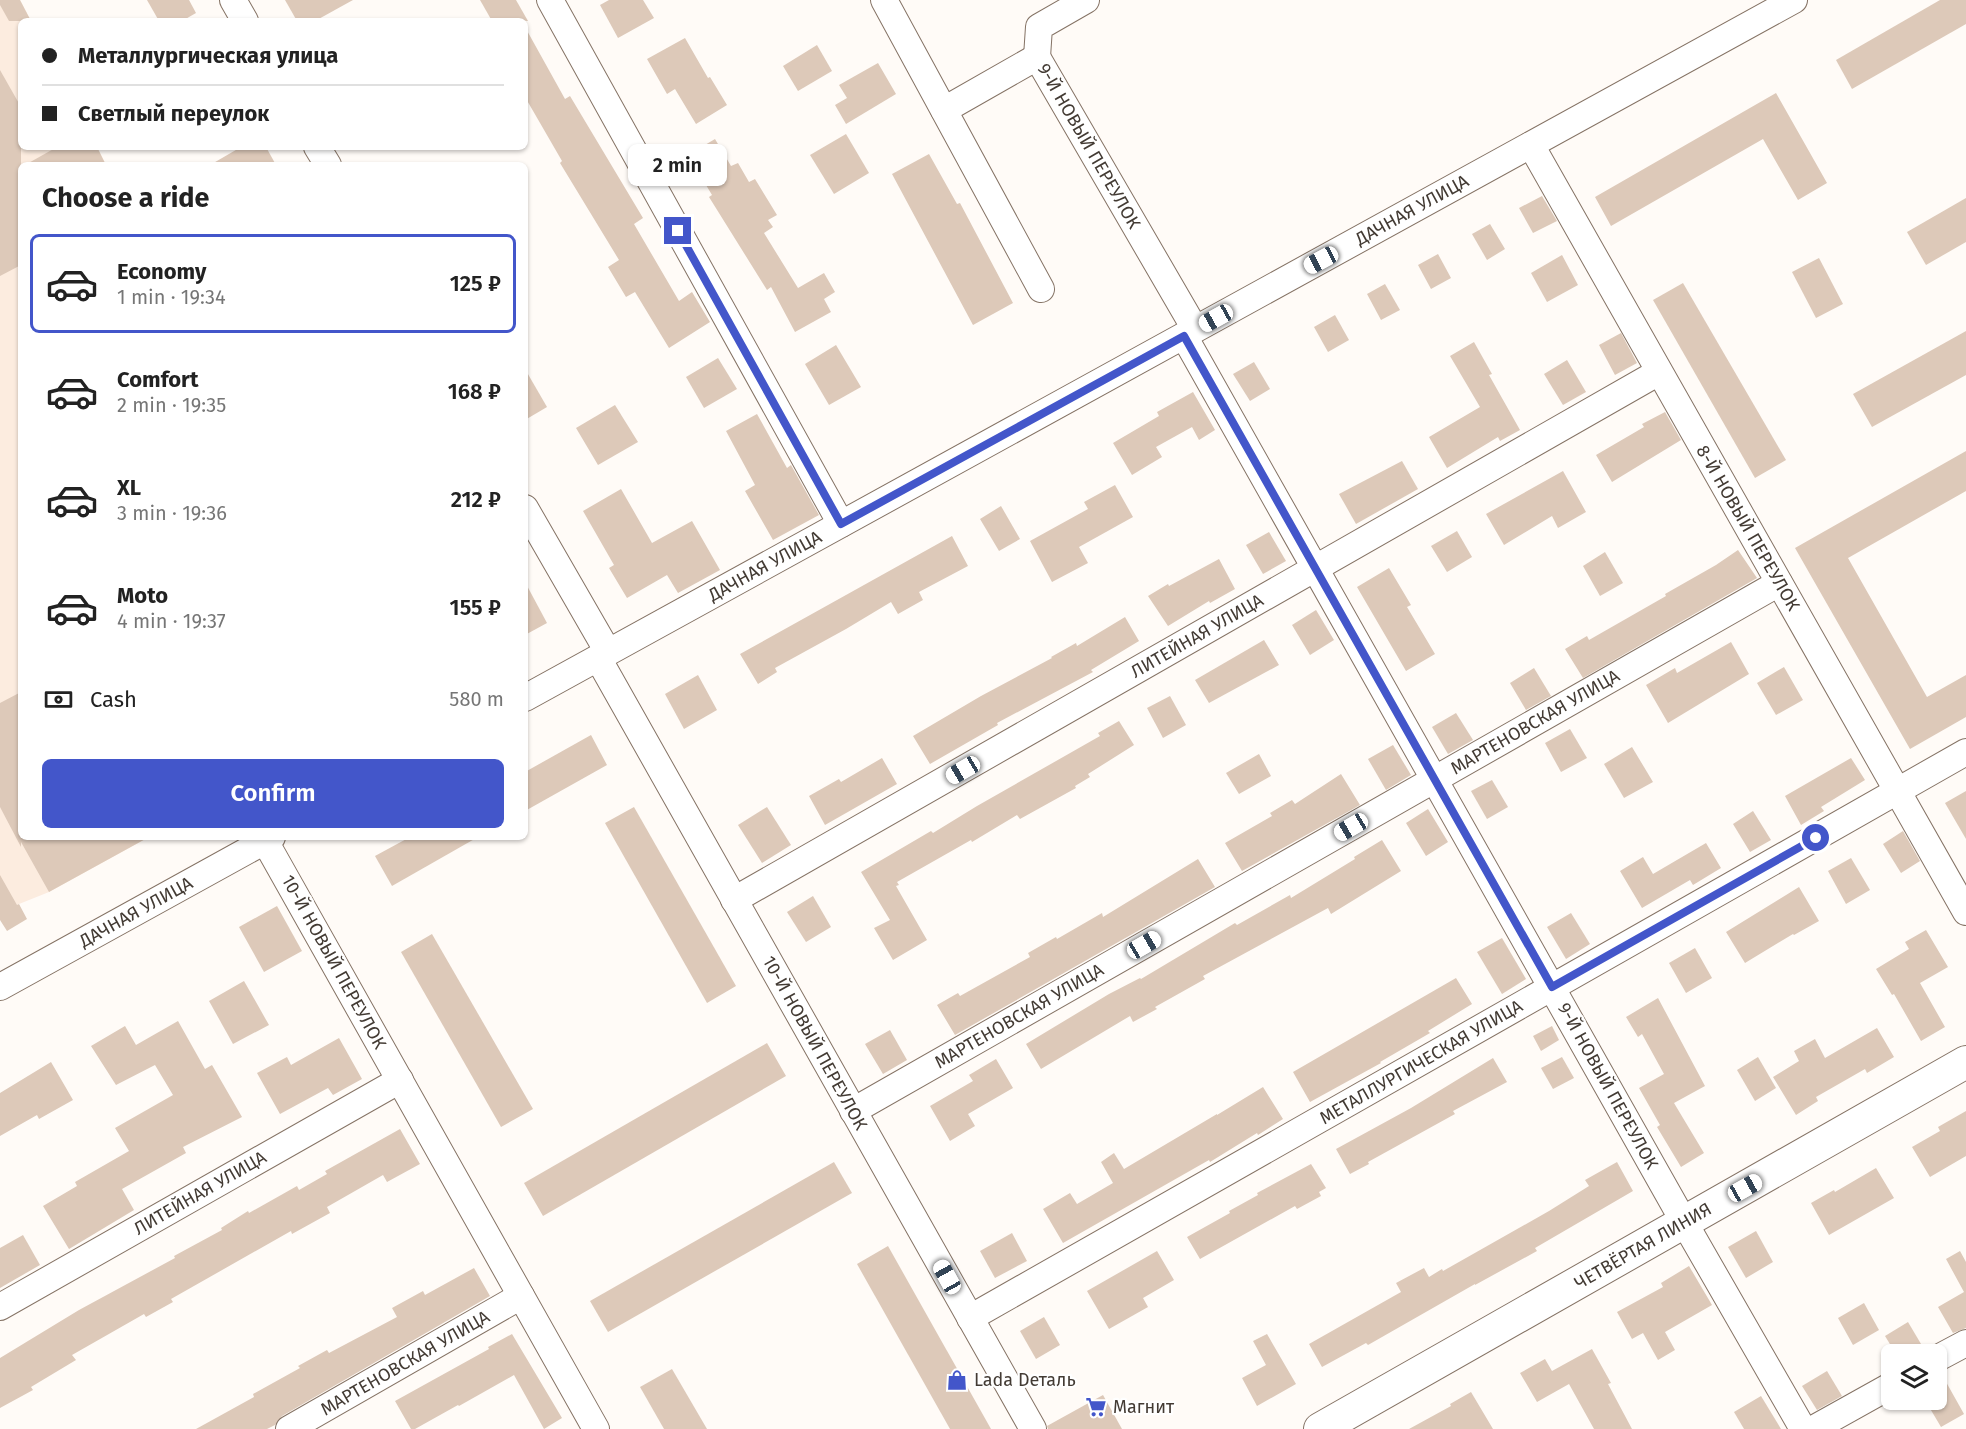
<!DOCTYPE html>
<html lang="en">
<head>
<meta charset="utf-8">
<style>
  :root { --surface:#fff; --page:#f6f6f6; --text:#222; --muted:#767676; --line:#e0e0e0; --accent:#4356ca }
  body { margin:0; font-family:"Fira Sans",sans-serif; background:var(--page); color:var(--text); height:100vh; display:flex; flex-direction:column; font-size:22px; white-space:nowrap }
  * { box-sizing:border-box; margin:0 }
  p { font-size:20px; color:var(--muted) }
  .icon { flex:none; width:33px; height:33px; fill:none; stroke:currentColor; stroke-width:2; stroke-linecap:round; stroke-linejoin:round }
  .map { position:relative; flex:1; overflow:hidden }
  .sheet { position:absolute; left:18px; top:162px; width:510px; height:678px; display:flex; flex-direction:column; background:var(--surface); border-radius:9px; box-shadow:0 2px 4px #0004 }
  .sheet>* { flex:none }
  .top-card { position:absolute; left:18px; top:18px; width:510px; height:132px; border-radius:9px; box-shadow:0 2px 4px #0004; display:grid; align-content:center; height:132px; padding:0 24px; background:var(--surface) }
  .buttons { position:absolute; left:1881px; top:1344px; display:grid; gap:12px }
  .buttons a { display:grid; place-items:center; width:66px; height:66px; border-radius:9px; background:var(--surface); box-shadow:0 2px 4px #0004; font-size:30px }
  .end { position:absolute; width:27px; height:27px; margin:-14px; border:8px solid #4356ca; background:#fff; box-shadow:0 0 0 3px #fff }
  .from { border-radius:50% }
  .bubble { position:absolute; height:42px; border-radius:9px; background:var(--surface); box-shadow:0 2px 4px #0004; font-size:20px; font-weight:600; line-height:42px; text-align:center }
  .car { position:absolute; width:18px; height:36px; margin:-18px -9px; border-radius:8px; box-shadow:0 0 4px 2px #0007; background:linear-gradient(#fff 24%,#345 0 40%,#fff 0 76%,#345 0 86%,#fff 0) }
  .top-card b { display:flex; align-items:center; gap:21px; height:57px; font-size:22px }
  .top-card b+b { border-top:2px solid var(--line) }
  .top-card i { width:15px; height:15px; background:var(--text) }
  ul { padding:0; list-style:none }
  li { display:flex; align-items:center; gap:18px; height:99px; margin:0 12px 9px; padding:0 12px; border:3px solid transparent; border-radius:9px }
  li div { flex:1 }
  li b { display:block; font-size:22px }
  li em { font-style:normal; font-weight:600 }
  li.current { border-color:var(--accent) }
  li>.icon { width:54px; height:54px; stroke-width:1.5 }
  h2 { padding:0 24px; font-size:27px; line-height:72px }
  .pay { display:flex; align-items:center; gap:15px; height:66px; padding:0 24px; font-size:22px }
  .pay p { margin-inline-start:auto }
  .primary-button { display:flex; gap:12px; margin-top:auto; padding:12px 24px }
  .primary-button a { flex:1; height:69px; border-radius:9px; background:var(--accent); color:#fff; font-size:24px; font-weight:600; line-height:69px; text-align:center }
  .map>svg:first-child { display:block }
  .built { fill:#fcecdf }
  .building { fill:#ddc9b9 }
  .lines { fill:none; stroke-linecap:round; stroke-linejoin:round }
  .minor-casing { stroke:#857365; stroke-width:28 }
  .tertiary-casing { stroke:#857365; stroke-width:34 }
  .minor { stroke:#fff; stroke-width:26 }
  .tertiary { stroke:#fff; stroke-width:32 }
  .route { stroke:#4356ca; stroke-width:8 }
  .labels { text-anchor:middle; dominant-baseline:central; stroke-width:4.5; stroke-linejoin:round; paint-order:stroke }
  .street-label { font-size:18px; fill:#433b34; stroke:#fff }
  .poi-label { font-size:18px; fill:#433b34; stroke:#fff; text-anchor:start }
</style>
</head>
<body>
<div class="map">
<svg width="1966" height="1429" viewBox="0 0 1966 1429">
  <rect width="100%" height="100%" fill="#fffbf7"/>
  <polygon class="built" points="0,0 20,0 31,21 21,21 21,147 97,147 106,165 21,165 21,837 149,837 49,892 19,904 0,914"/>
  <g class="building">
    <polygon points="0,0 20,0 31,21 9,21 0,5"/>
    <polygon points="147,0 189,0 196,13 182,21 159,21"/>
    <polygon points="285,0 353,0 315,21 297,21"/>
    <polygon points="480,0 516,0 528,21 492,21"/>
    <polygon points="609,0 643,0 654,18 618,38 600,5"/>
    <polygon points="1940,0 1966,0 1966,24 1852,89 1836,60"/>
    <polygon points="525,27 565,99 570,96 643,218 634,224 679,301 692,292 710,322 669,348 635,292 626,297 608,267 619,260 560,163 562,161 525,97"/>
    <polygon points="685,38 708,78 710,77 727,105 696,124 675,89 667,94 647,59"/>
    <polygon points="817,45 832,71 798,91 783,66"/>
    <polygon points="878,63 896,94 846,124 835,105 847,98 839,85"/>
    <polygon points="0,70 21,107 21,265 0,276"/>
    <polygon points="1776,93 1827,183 1798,200 1763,139 1611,226 1595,197"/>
    <polygon points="846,134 869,173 834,194 810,155"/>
    <polygon points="715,139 731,166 738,163 749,182 755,179 777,215 768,220 773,227 764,233 798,288 824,273 835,292 824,299 831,312 795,332 771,287 767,290 709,197 712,195 688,155"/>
    <polygon points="57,147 97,147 106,165 25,165"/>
    <polygon points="241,147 266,147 276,165 210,165"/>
    <polygon points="929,154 957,204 960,203 1013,303 973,325 892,174"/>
    <polygon points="1542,196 1557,221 1533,233 1519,208"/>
    <polygon points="1966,198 1966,242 1926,265 1907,232"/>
    <polygon points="1490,224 1505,249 1487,260 1472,234"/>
    <polygon points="1438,254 1451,278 1431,289 1418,265"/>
    <polygon points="1562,255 1578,285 1547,302 1531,273"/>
    <polygon points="1819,258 1843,304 1816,318 1792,272"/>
    <polygon points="1683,283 1786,460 1755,478 1653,300"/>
    <polygon points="1385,284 1400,310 1381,320 1367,294"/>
    <polygon points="1335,315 1349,340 1328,352 1314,327"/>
    <polygon points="1966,331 1966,375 1872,427 1853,394"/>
    <polygon points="1621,333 1637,363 1615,375 1599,345"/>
    <polygon points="1474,342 1492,374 1489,375 1520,430 1500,441 1498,437 1447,468 1429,437 1480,407 1450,356"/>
    <polygon points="836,345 861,387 829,405 805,364"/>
    <polygon points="718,358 737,389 704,408 686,377"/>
    <polygon points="1567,360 1586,392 1563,405 1544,374"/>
    <polygon points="1254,362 1270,389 1250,401 1233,374"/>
    <polygon points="525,369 547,407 525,420"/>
    <polygon points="1193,392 1215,430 1199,440 1192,427 1156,447 1162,457 1132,475 1113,443 1159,416 1157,412"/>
    <polygon points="615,405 638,442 598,465 576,428"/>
    <polygon points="1665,412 1681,440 1612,482 1596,455 1644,427 1642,424"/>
    <polygon points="757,414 787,468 791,465 819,515 773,540 745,491 755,485 726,431"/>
    <polygon points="1966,451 1966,491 1848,558 1927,697 1966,675 1966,717 1910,749 1795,548"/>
    <polygon points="1402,461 1418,489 1356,524 1339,494"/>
    <polygon points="1563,471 1586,512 1558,528 1552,516 1504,545 1486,514"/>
    <polygon points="1115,485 1133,517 1079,547 1088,563 1052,582 1030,541 1088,509 1084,502"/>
    <polygon points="621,489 652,543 692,521 720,570 678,593 667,575 627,598 609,568 614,565 583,511"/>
    <polygon points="1001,506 1020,539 999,551 980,519"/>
    <polygon points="1457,531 1472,557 1447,572 1431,546"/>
    <polygon points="1269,532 1286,561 1263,574 1246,545"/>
    <polygon points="952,536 968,566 919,592 923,600 898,614 891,602 846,629 775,668 777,672 758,684 740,654"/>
    <polygon points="1738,550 1757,578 1583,678 1565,649 1587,636 1589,640 1666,596 1665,594 1716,565"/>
    <polygon points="1605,552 1623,583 1600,596 1583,566"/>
    <polygon points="1219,559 1235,589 1210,603 1209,601 1168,626 1148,596 1168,584 1169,586"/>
    <polygon points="1389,568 1411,605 1407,607 1435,654 1406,671 1357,587"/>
    <polygon points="525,582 547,623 525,635"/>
    <polygon points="1316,610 1334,640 1310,655 1292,625"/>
    <polygon points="1125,617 1139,641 1091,670 1093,672 997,723 998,725 930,764 913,736 981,696 1052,658 1051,657 1076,643 1077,646"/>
    <polygon points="1264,640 1279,665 1209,703 1195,680"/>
    <polygon points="1731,642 1749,674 1668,723 1646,685 1675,668 1677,673"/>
    <polygon points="1784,667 1803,700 1776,715 1757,683"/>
    <polygon points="1534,668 1551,696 1526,710 1510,683"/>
    <polygon points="698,675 717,710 684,729 665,694"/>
    <polygon points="21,692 21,837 149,837 49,892 21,842 21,847 0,807 0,703"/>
    <polygon points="1170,696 1186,725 1163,738 1147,708"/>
    <polygon points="1456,713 1473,740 1448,754 1432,727"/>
    <polygon points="1119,721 1134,745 1088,774 1090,777 1075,786 1076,788 1020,819 1017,815 972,842 971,840 897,882 899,885 896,886 927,940 893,960 874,928 890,920 861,872 931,831 933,833 977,806 1100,736 1098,733"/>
    <polygon points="1570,729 1587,758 1561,772 1545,743"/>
    <polygon points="591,735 607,765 525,811 525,772"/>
    <polygon points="1393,745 1411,775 1386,790 1368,759"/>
    <polygon points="1632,747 1653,782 1624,798 1604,764"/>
    <polygon points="1259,754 1271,776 1239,794 1226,773"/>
    <polygon points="882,758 897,784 825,825 809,796 839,779 841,782"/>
    <polygon points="1851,758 1865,780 1821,807 1824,811 1801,825 1785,796"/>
    <polygon points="1341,774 1360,805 1242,871 1225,843 1272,816 1270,813 1292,800 1295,804"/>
    <polygon points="1492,780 1508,807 1487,819 1471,791"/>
    <polygon points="1966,791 1966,839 1945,803"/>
    <polygon points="634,807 736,986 707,1003 605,823"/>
    <polygon points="767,807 791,845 762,863 738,825"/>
    <polygon points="1428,809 1448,842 1426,856 1406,823"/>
    <polygon points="1753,811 1771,840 1750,852 1733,824"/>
    <polygon points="1903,831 1920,861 1901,873 1883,844"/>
    <polygon points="410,837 478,837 392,886 375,856"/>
    <polygon points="1382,840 1401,871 1331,914 1328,908 1203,976 1205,979 1155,1007 1157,1009 1133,1022 1130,1016 1041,1069 1026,1044 1109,994 1140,978 1141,979 1235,923 1237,925 1290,895 1291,898 1355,859 1354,857"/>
    <polygon points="1706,843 1721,868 1693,885 1690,880 1642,908 1620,871 1643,857 1653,874"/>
    <polygon points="1851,858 1870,890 1846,904 1828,871"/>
    <polygon points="1198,859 1215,887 955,1035 937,1005 958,993 960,996 1030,957 1028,953 1056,937 1057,939 1102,913 1103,917"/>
    <polygon points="0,875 17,905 19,904 27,919 7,931 0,920"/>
    <polygon points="1799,887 1819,921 1794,935 1793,934 1745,963 1726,932"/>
    <polygon points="813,896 831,927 806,942 787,912"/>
    <polygon points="277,906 302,951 264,972 239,927"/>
    <polygon points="1571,913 1590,944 1566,959 1547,927"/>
    <polygon points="1926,930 1948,967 1920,983 1945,1027 1921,1041 1894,994 1892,995 1876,969 1909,949 1905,942"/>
    <polygon points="432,934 533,1109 501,1127 401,952"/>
    <polygon points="1502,938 1526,979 1502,994 1477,952"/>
    <polygon points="1695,948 1712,978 1686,993 1669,963"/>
    <polygon points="1456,978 1472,1004 1428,1031 1430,1033 1380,1062 1381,1063 1310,1102 1293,1072"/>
    <polygon points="244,981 269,1025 233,1044 209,1001"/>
    <polygon points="1658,998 1705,1086 1674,1103 1704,1153 1681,1167 1657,1127 1660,1125 1639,1088 1664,1074 1642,1034 1638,1037 1626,1017"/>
    <polygon points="178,1021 205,1069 212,1065 242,1117 183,1147 186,1153 122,1189 134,1210 69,1249 43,1206 77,1186 75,1182 129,1151 115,1128 173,1095 155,1065 116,1085 91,1046 125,1026 136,1045"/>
    <polygon points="1552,1026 1559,1040 1541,1051 1533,1036"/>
    <polygon points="1877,1028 1894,1057 1867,1073 1865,1069 1816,1097 1818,1101 1796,1115 1773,1077 1799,1061 1794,1051 1815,1039 1825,1058"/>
    <polygon points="890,1030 907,1060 883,1074 865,1044"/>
    <polygon points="339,1038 362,1079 333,1095 328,1088 280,1114 257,1073 287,1057 291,1065"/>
    <polygon points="767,1043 786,1076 543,1216 524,1183"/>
    <polygon points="1562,1057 1574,1078 1553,1089 1541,1068"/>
    <polygon points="1758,1057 1776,1088 1755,1101 1737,1070"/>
    <polygon points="1493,1058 1507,1082 1453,1111 1455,1114 1368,1162 1369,1164 1350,1174 1336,1149 1411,1108"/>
    <polygon points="996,1059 1013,1088 968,1114 975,1126 950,1141 930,1106 973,1081 969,1075"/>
    <polygon points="51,1062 73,1100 39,1119 37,1115 0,1136 0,1093"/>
    <polygon points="1263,1087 1283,1119 1258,1135 1257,1133 1210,1162 1209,1160 1063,1243 1043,1209 1070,1193 1077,1204 1113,1183 1101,1162 1114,1153 1124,1169 1217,1114 1217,1115"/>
    <polygon points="1966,1111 1966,1156 1930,1177 1912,1147 1940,1131 1938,1127"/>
    <polygon points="400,1129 420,1164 387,1182 383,1175 327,1207 330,1213 292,1234 291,1231 171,1299 173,1302 146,1317 144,1314 72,1355 76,1360 31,1387 33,1390 0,1408 0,1358 79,1310 175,1258 174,1256 222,1230 221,1228 248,1211 249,1213 297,1186 299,1190 327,1174 325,1171"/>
    <polygon points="834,1162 852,1193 608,1332 590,1301"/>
    <polygon points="1617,1162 1633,1191 1535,1248 1537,1251 1475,1285 1475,1284 1368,1345 1366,1343 1322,1367 1309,1344 1401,1292 1396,1283 1424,1268 1429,1277 1442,1269 1443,1271 1549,1211 1589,1186 1585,1180"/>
    <polygon points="1311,1164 1326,1188 1319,1192 1321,1196 1297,1209 1295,1206 1200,1259 1187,1237 1230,1213 1229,1211 1258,1195 1257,1193"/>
    <polygon points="1876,1168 1894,1198 1829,1235 1811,1203 1834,1190 1835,1192"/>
    <polygon points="1756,1231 1773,1262 1746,1278 1728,1247"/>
    <polygon points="1012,1233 1027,1261 995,1278 980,1251"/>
    <polygon points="23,1235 40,1265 0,1288 0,1248"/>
    <polygon points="888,1246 991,1429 950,1429 857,1264"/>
    <polygon points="1157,1251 1174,1280 1143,1298 1148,1307 1109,1329 1087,1291"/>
    <polygon points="1960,1251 1966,1262 1966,1328 1953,1333 1938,1307 1964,1292 1946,1259"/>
    <polygon points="1689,1266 1712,1305 1665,1332 1675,1350 1658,1360 1643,1333 1632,1339 1617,1312 1663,1287 1661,1283"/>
    <polygon points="474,1268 490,1296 282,1416 275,1425 267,1429 196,1429 254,1397 253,1394 300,1368 298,1366 327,1350 329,1353 397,1317 392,1308 423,1291 425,1295"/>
    <polygon points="1864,1303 1879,1330 1853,1345 1838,1318"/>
    <polygon points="1044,1317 1060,1345 1036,1359 1020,1331"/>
    <polygon points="1908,1322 1924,1349 1916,1354 1896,1354 1885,1336"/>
    <polygon points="512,1334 562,1418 544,1429 514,1375 459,1406 458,1405 415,1429 411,1429 395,1401 489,1349 488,1347"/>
    <polygon points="1267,1334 1296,1384 1257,1406 1242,1378 1266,1365 1253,1341"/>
    <polygon points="1592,1349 1611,1383 1608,1384 1632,1429 1594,1429 1569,1384 1537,1402 1520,1373 1545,1359 1552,1371"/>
    <polygon points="672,1369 707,1429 664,1429 640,1387"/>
    <polygon points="1827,1371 1842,1396 1817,1410 1802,1386"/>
    <polygon points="1941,1373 1964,1414 1941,1427 1925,1400 1936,1400 1936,1374"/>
    <polygon points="1471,1392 1493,1429 1409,1429 1451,1406 1450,1404"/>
    <polygon points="1103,1395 1122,1429 1048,1429 1047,1426"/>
    <polygon points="1761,1396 1781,1429 1744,1429 1734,1412"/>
  </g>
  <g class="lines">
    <g class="minor-casing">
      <g id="minor">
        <polyline points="233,0 245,21"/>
        <polyline points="550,0 841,524"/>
        <polyline points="884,0 1041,289"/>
        <polyline points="1037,57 1039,27 1086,0"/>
        <polyline points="944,110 1037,57 1195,329"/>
        <polyline points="1531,145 1966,912"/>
        <polyline points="317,147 328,165"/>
        <polyline points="1184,336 1684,1222 1803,1429"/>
        <polyline points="525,508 608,652"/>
        <polyline points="598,658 1033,1429"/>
        <polyline points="525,698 1794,0"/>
        <polyline points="265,841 596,1429"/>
        <polyline points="734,900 1659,372"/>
        <polyline points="0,987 272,837"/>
        <polyline points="853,1111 1779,583"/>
        <polyline points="0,1307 400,1080"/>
        <polyline points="970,1318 1966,752"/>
        <polyline points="1936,1359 1966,1343"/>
        <polyline points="289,1429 521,1296"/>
        <polyline points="1813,1429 1892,1385"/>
      </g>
    </g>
    <g class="tertiary-casing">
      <polyline id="tertiary" points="1320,1429 1966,1062"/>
    </g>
    <use href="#minor" class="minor"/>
    <use href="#tertiary" class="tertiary"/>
  </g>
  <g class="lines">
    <polyline class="route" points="678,231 841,524 1184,336 1552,987 1816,838"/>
  </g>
  <defs>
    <g id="shop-bare" transform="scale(1.62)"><path d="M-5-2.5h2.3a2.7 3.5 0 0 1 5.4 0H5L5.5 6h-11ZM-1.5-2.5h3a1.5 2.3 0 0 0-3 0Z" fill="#4356ca" stroke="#fff" stroke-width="2.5" paint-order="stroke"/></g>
    <g id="supermarket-bare" transform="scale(1.62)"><path d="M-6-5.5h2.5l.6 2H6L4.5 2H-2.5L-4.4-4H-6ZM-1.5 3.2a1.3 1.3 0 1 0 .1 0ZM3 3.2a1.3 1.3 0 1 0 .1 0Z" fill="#4356ca" stroke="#fff" stroke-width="2.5" paint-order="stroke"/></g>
  </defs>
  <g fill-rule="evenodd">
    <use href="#shop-bare" x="957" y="1380"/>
    <use href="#supermarket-bare" x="1096" y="1407"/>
  </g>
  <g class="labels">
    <g class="street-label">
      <text transform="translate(1089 146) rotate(60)">9-Й НОВЫЙ ПЕРЕУЛОК</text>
      <text transform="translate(1412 210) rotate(-29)">ДАЧНАЯ УЛИЦА</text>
      <text transform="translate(1748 528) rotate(60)">8-Й НОВЫЙ ПЕРЕУЛОК</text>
      <text transform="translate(765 566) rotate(-29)">ДАЧНАЯ УЛИЦА</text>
      <text transform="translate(1197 636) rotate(-30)">ЛИТЕЙНАЯ УЛИЦА</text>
      <text transform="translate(1535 722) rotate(-30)">МАРТЕНОВСКАЯ УЛИЦА</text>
      <text transform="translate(136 912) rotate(-29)">ДАЧНАЯ УЛИЦА</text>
      <text transform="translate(334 962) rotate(61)">10-Й НОВЫЙ ПЕРЕУЛОК</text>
      <text transform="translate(1019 1016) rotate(-30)">МАРТЕНОВСКАЯ УЛИЦА</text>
      <text transform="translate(815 1043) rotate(61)">10-Й НОВЫЙ ПЕРЕУЛОК</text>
      <text transform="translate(1421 1062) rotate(-30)">МЕТАЛЛУРГИЧЕСКАЯ УЛИЦА</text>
      <text transform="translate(1608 1086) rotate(61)">9-Й НОВЫЙ ПЕРЕУЛОК</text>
      <text transform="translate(200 1193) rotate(-30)">ЛИТЕЙНАЯ УЛИЦА</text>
      <text transform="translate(1643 1246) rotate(-30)">ЧЕТВЁРТАЯ ЛИНИЯ</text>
      <text transform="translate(405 1363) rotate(-30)">МАРТЕНОВСКАЯ УЛИЦА</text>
    </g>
    <g class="poi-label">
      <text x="974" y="1380">Lada Dеталь</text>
      <text x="1113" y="1407">Магнит</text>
    </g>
  </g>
</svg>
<div class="buttons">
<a><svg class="icon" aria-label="layers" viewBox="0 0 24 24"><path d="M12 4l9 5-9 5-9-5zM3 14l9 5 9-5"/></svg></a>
</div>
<i class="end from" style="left:1816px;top:838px"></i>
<i class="end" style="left:678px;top:231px"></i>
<div class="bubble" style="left:628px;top:144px;width:99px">2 min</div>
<i class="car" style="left:1321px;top:260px;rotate:242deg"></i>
<i class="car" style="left:1216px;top:318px;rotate:241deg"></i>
<i class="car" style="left:963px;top:770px;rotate:240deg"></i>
<i class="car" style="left:1351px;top:827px;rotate:240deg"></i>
<i class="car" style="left:1144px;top:945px;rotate:60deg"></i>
<i class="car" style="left:1745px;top:1188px;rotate:61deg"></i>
<i class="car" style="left:947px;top:1277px;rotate:331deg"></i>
<div class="top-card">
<b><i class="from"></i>Металлургическая улица</b>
<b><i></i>Светлый переулок</b>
</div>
<section class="sheet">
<h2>Choose a ride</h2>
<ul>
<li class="current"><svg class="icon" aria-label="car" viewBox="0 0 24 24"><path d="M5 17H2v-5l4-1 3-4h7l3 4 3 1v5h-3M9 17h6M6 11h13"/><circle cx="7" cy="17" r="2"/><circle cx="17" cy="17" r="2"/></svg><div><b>Economy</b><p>1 min · 19:34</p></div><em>125 ₽</em></li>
<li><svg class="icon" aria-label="car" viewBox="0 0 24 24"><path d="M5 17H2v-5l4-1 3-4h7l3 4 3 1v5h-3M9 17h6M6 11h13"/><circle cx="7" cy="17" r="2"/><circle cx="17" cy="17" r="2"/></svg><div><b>Comfort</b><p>2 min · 19:35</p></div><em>168 ₽</em></li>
<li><svg class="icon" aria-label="car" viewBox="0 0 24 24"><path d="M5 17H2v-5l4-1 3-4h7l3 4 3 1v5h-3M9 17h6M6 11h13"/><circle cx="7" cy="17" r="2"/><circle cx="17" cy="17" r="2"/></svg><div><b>XL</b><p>3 min · 19:36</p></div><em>212 ₽</em></li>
<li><svg class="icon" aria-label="car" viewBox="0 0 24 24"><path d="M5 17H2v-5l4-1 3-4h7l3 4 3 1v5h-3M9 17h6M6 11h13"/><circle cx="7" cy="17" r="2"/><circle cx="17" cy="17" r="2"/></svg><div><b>Moto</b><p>4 min · 19:37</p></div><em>155 ₽</em></li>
</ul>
<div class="pay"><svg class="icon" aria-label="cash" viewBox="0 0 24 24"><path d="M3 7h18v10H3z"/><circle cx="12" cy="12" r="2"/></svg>Cash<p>580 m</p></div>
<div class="primary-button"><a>Confirm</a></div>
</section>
</div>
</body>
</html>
